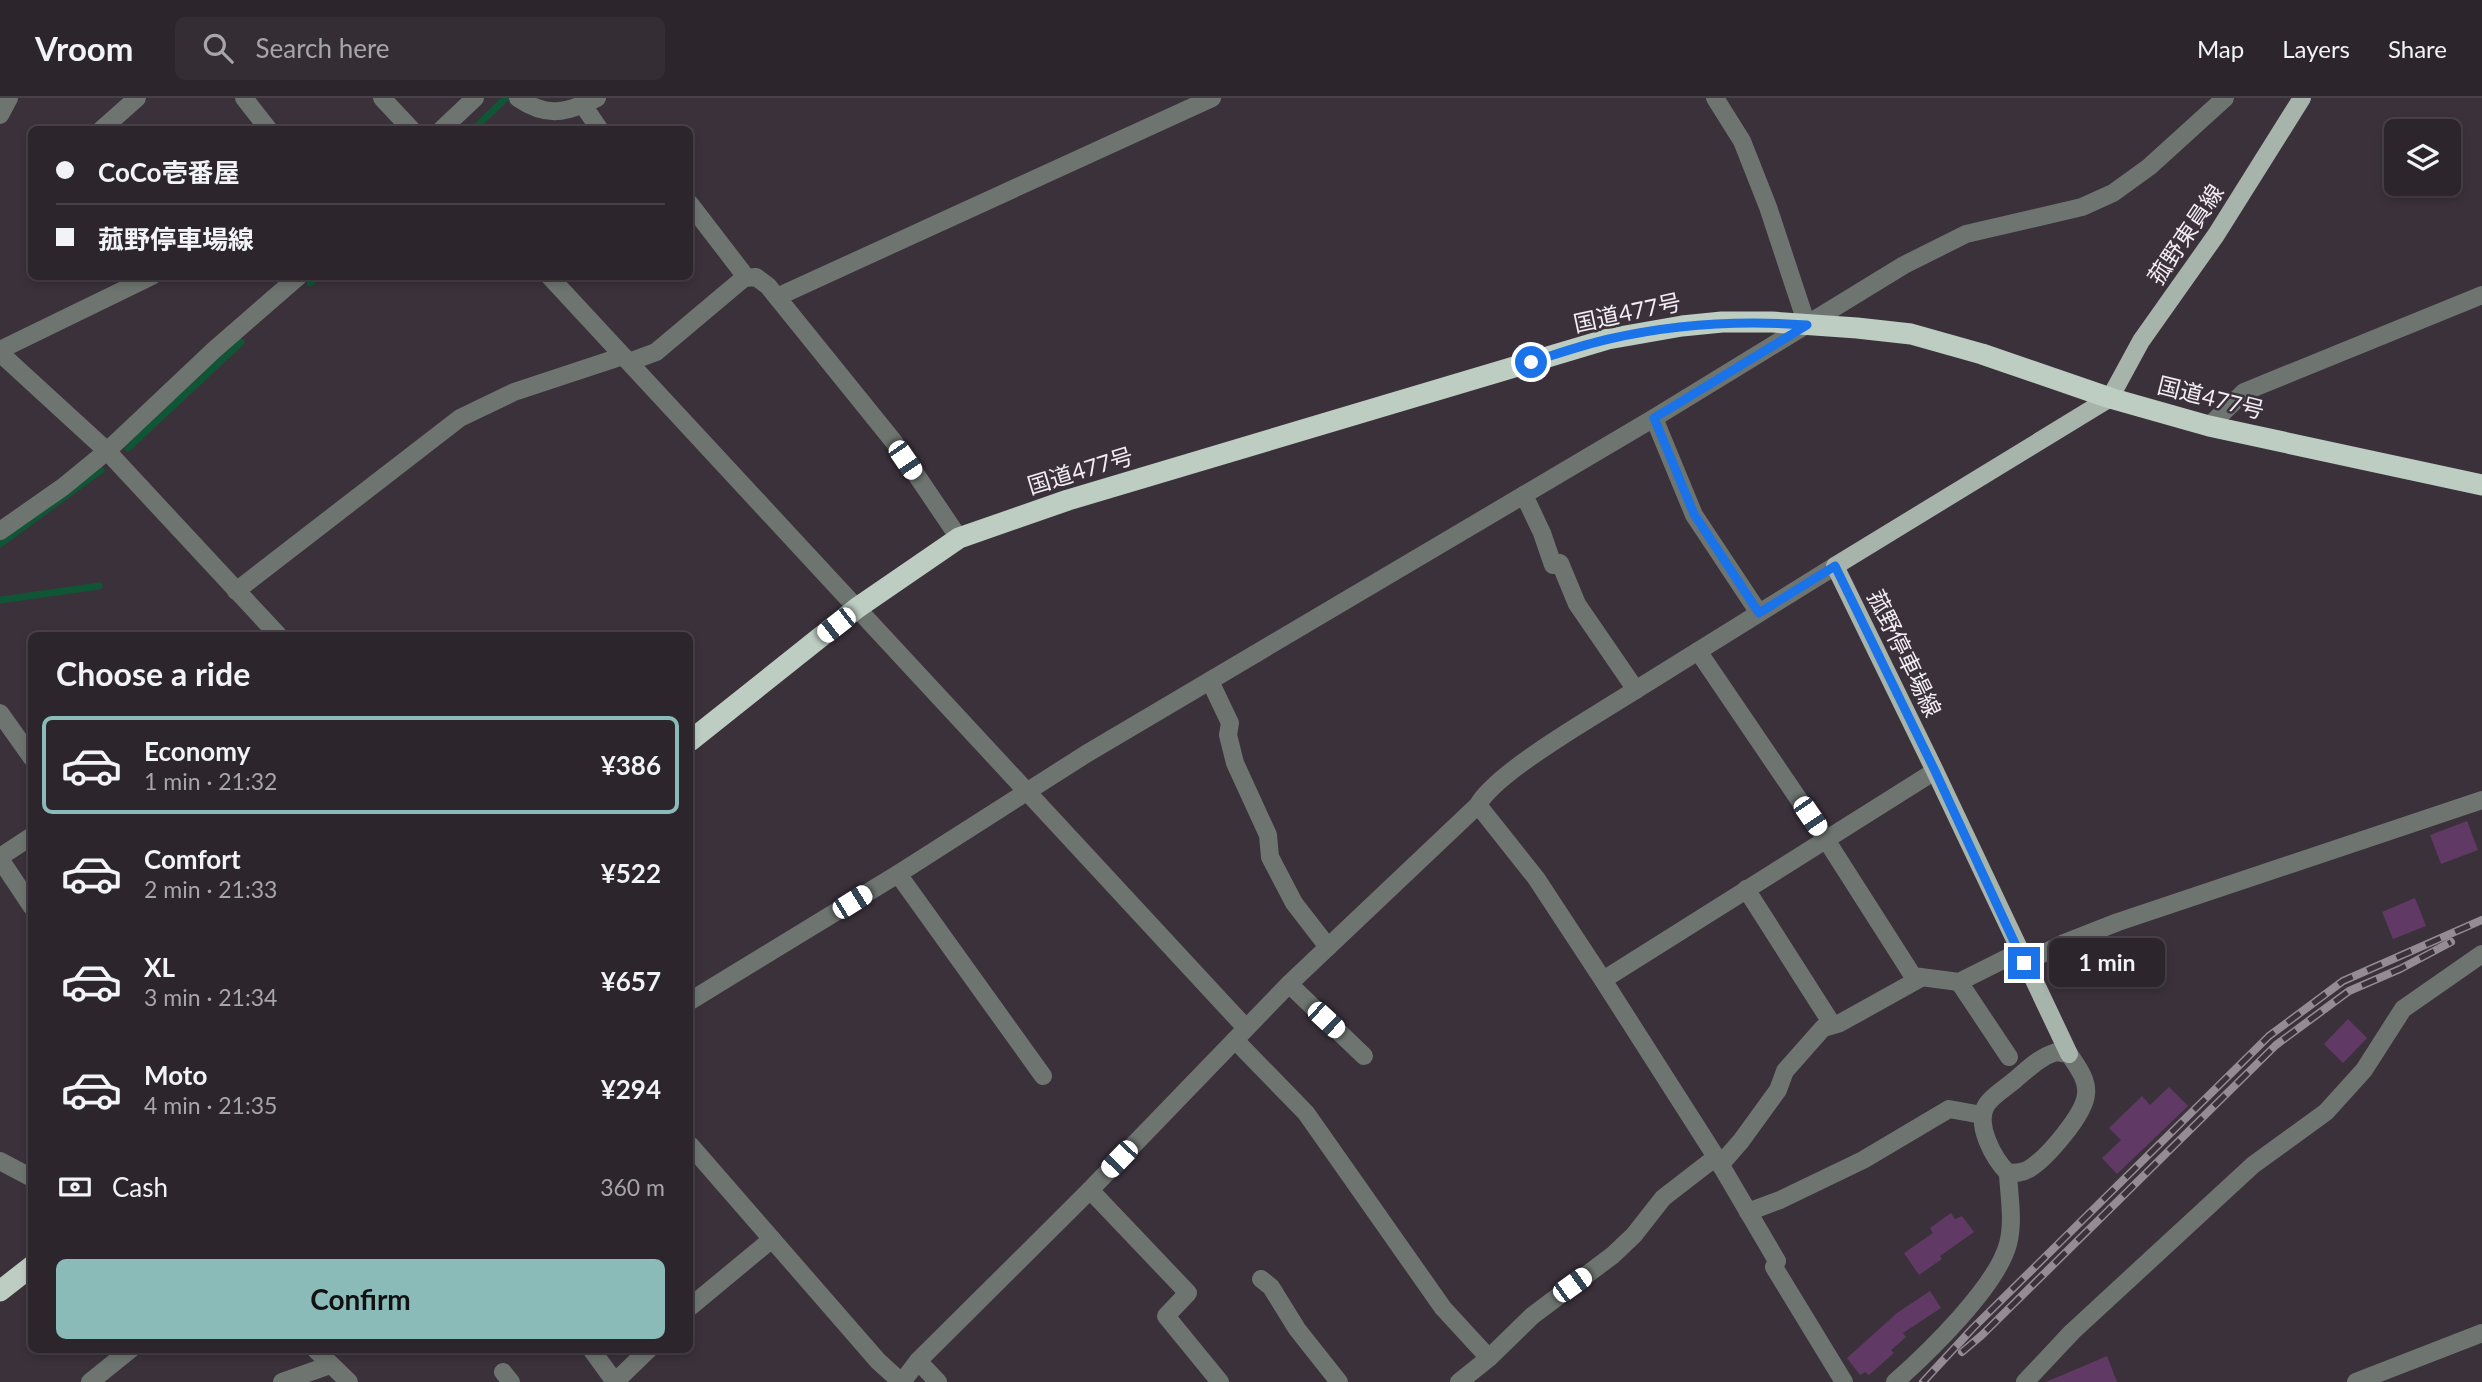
<!DOCTYPE html>
<html lang="en">
<head>
<meta charset="utf-8">
<style>
  :root { --surface:#2c252c; --page:#342d34; --text:#f1f3f6; --muted:#a6a5a9; --line:#484248; --accent:#8bbbb9 }
  body { margin:0; font-family:Lato,"Noto Sans JP",sans-serif; background:var(--page); color:var(--text); height:100vh; display:flex; flex-direction:column; font-size:26px; white-space:nowrap }
  * { box-sizing:border-box; margin:0 }
  p { font-size:23px; color:var(--muted) }
  .icon { flex:none; width:38px; height:38px; fill:none; stroke:currentColor; stroke-width:2; stroke-linecap:round; stroke-linejoin:round }
  .map { position:relative; flex:1; overflow:hidden }
  .sheet { position:absolute; left:28px; top:534px; width:665px; height:721px; display:flex; flex-direction:column; background:var(--surface); border-radius:10px; box-shadow:0 4px 10px #0003,0 0 0 2px var(--line) }
  .sheet>* { flex:none }
  .guide { position:absolute; left:28px; top:28px; width:665px; height:154px; border-radius:10px; box-shadow:0 4px 10px #0003,0 0 0 2px var(--line); display:grid; align-content:center; height:154px; padding:0 28px; background:var(--surface) }
  .buttons { position:absolute; left:2384px; top:21px; display:grid; gap:14px }
  .buttons a { display:grid; place-items:center; width:77px; height:77px; border-radius:10px; background:var(--surface); box-shadow:0 4px 10px #0003,0 0 0 2px var(--line); font-size:35px }
  .end { position:absolute; width:32px; height:32px; margin:-16px; border:9px solid #1a73e8; background:#fff; box-shadow:0 0 0 4px #fff }
  .from { border-radius:50% }
  .bubble { position:absolute; height:49px; border-radius:10px; background:var(--surface); box-shadow:0 4px 10px #0003,0 0 0 2px var(--line); font-size:23px; font-weight:700; line-height:49px; text-align:center }
  .car { position:absolute; width:21px; height:42px; margin:-21px -10px; border-radius:9px; box-shadow:0 0 5px 2px #0007; background:linear-gradient(#fff 24%,#345 0 40%,#fff 0 76%,#345 0 86%,#fff 0) }
  .guide b { display:flex; align-items:center; gap:24px; height:66px; font-size:26px }
  .guide b+b { border-top:2px solid var(--line) }
  .guide i { width:18px; height:18px; background:var(--text) }
  ul { padding:0; list-style:none }
  li { display:flex; align-items:center; gap:21px; height:98px; margin:0 14px 10px; padding:0 14px; border:4px solid transparent; border-radius:10px }
  li div { flex:1 }
  li b { display:block; font-size:26px }
  li em { font-style:normal; font-weight:700 }
  li.current { border-color:var(--accent) }
  li>.icon { width:63px; height:63px; stroke-width:1.5 }
  h2 { padding:0 28px; font-size:32px; line-height:84px }
  .pay { display:flex; align-items:center; gap:18px; height:77px; padding:0 28px; font-size:26px }
  .pay p { margin-inline-start:auto }
  .button { display:flex; gap:14px; margin-top:auto; padding:14px 28px }
  .button a { flex:1; height:80px; border-radius:10px; background:var(--accent); color:#111; font-size:28px; font-weight:700; line-height:80px; text-align:center }
  header { display:flex; align-items:center; gap:42px; box-sizing:border-box; height:98px; padding:0 35px; background:var(--surface); border-bottom:2px solid var(--line) }
  header strong { font-size:33px }
  nav { display:flex; gap:38px; margin-inline-start:auto; font-size:24px }
  .search { width:490px; height:63px; background:var(--page); display:flex; align-items:center; gap:18px; box-sizing:border-box; padding:0 24px; border-radius:10px; color:var(--muted); font-size:26px }
  .map>svg:first-child { display:block }
  .lines { fill:none; stroke-linecap:round; stroke-linejoin:round }
  .stream { stroke:#105535; stroke-width:7 }
  .building { fill:#613965 }
  .minor { stroke:#6e7570; stroke-width:18 }
  .major { stroke:#a7b4ab; stroke-width:18 }
  .highway { stroke:#bdcdc2; stroke-width:21 }
  .rail-casing { stroke:#948c94; stroke-width:8 }
  .rail { stroke:#3b313b; stroke-width:5; stroke-dasharray:16; stroke-linecap:butt }
  .route { stroke:#1a73e8; stroke-width:9 }
  .labels { text-anchor:middle; dominant-baseline:central; stroke-width:5; stroke-linejoin:round; paint-order:stroke }
  .street-label { font-size:23px; fill:#f2ecf3; stroke:#3b313b }
</style>
</head>
<body>
<header>
<strong>Vroom</strong>
<div class="search"><svg class="icon" aria-label="search" viewBox="0 0 24 24"><circle cx="10" cy="10" r="6"/><path d="M15 15l6 6"/></svg>Search here</div>
<nav><a>Map</a><a>Layers</a><a>Share</a></nav>
</header>
<div class="map">
<svg width="2482" height="1284" viewBox="0 0 2482 1284">
  <rect width="100%" height="100%" fill="#3b313b"/>
  <g class="lines">
    <g class="stream">
      <polyline points="473,32 506,0"/>
      <polyline points="310,185 318,178"/>
      <polyline points="128,350 241,244"/>
      <polyline points="0,446 101,372"/>
      <polyline points="0,502 99,488"/>
    </g>
  </g>
  <g class="building">
    <polygon points="2467,723 2478,752 2441,766 2430,737"/>
    <polygon points="2415,800 2426,828 2393,841 2382,814"/>
    <polygon points="2348,921 2367,940 2343,965 2324,946"/>
    <polygon points="2169,989 2188,1008 2117,1076 2102,1060 2121,1042 2109,1030 2142,998 2150,1007"/>
    <polygon points="1951,1115 1955,1121 1962,1118 1974,1134 1940,1158 1942,1161 1919,1177 1904,1155 1933,1135 1930,1130"/>
    <polygon points="1930,1193 1941,1210 1903,1235 1906,1239 1891,1252 1894,1255 1869,1277 1865,1274 1860,1277 1847,1260 1897,1215"/>
    <polygon points="2107,1258 2117,1284 2046,1284"/>
  </g>
  <g class="lines">
    <g class="minor">
      <polyline points="244,0 269,32"/>
      <polyline points="382,0 412,32"/>
      <path d="M518,0C547,20 567,15 597,0"/>
      <polyline points="1715,0 1742,43 1768,109 1807,227"/>
      <polyline points="583,7 600,32"/>
      <polyline points="0,17 9,0"/>
      <polyline points="101,32 137,0"/>
      <polyline points="441,32 475,0"/>
      <polyline points="690,106 743,175 744,180"/>
      <polyline points="549,178 1246,930"/>
      <polyline points="777,199 1212,0"/>
      <polyline points="0,252 152,178"/>
      <polyline points="0,255 107,353 278,537"/>
      <polyline points="629,264 656,254 744,180 756,179 768,188 894,344 959,440"/>
      <polyline points="1654,320 1694,417 1759,515"/>
      <polyline points="2209,328 2244,294 2482,197"/>
      <polyline points="1524,397 1542,435 1553,467 1560,465 1577,506 1636,592"/>
      <polyline points="0,433 63,389 107,353 214,252 299,178"/>
      <polyline points="236,493 460,320 514,294 623,258"/>
      <polyline points="1698,553 1825,740 1913,878 1959,884 2019,854"/>
      <polyline points="1210,583 1230,625 1228,637 1235,665 1268,737 1270,759 1294,805 1328,849"/>
      <polyline points="0,615 32,660"/>
      <polyline points="1478,707 1536,780 1603,882 1716,1059 1777,1163 1774,1169 1844,1284"/>
      <polyline points="0,759 32,738"/>
      <polyline points="0,761 32,809"/>
      <polyline points="898,776 1043,978"/>
      <polyline points="1746,791 1832,926"/>
      <polyline points="2024,865 2062,846 2118,824 2482,702"/>
      <polyline points="1603,882 1935,673"/>
      <polyline points="1959,884 2009,959"/>
      <polyline points="1289,886 1364,958"/>
      <polyline points="690,903 898,776 1086,656 1654,320 1904,167 1966,136 2082,109 2113,95 2149,69 2225,0"/>
      <polyline points="1235,942 1306,1015 1443,1210 1489,1260"/>
      <path d="M2056,954L2069,956C2077,968 2088,982 2086,996C2085,1016 2046,1061 2029,1071C2022,1075 2016,1075 2008,1075C1994,1061 1974,1026 1987,1006C1993,997 2007,989 2016,981C2029,970 2040,959 2056,954Z"/>
      <polyline points="690,1047 878,1263 901,1284"/>
      <polyline points="0,1063 32,1080"/>
      <polyline points="1720,1067 1741,1043 1778,992 1785,973 1823,930 1840,925 1921,880"/>
      <polyline points="1090,1092 1188,1195 1166,1218 1220,1284"/>
      <polyline points="1748,1114 1780,1102 1863,1062 1949,1011 1982,1017"/>
      <polyline points="1261,1181 1271,1189 1297,1231 1339,1284"/>
      <polyline points="690,1209 772,1141"/>
      <polyline points="315,1251 349,1284"/>
      <polyline points="591,1251 615,1284"/>
      <polyline points="918,1263 938,1284"/>
      <polyline points="503,1274 511,1284"/>
      <polyline points="90,1284 131,1251"/>
      <polyline points="282,1284 330,1267"/>
      <polyline points="615,1284 649,1251"/>
      <path d="M902,1284L918,1263L1090,1092L1289,886L1478,707C1494,677 1581,626 1613,606C1687,560 1761,514 1835,468"/>
      <polyline points="1459,1284 1489,1260 1532,1218 1613,1157 1634,1137 1663,1100 1716,1059"/>
      <path d="M1895,1284C1928,1255 1997,1188 2008,1146C2014,1124 2009,1098 2008,1075"/>
      <polyline points="2025,1284 2072,1234 2253,1067 2326,1014 2364,972 2403,911 2482,856"/>
      <polyline points="2356,1284 2482,1235"/>
    </g>
    <polyline class="major" points="2069,956 1935,673 1835,468 2110,300 2141,243 2216,137 2302,0"/>
    <g class="highway">
      <polyline points="690,643 857,510 959,440 1068,402 1608,241 1682,228 1722,224 1772,224 1857,230 1911,236 1982,256 2110,300 2209,328 2482,387"/>
      <polyline points="0,1193 32,1168"/>
    </g>
    <g class="rail-casing">
      <g id="rail">
        <polyline points="1962,1254 1982,1237 2276,947 2349,893 2400,871 2451,844"/>
        <polyline points="1923,1284 1973,1230 2269,938 2343,883 2482,822"/>
      </g>
    </g>
    <use href="#rail" class="rail"/>
  </g>
  <g class="lines">
    <path class="route" d="M1531,264C1557,256 1582,247 1609,241C1674,226 1740,222 1807,227L1654,320L1694,416L1759,515L1835,468L1935,673L2024,865"/>
  </g>
  <g class="labels">
    <g class="street-label">
      <text transform="translate(2185 136) rotate(-56)">菰野東員線</text>
      <text transform="translate(1627 214) rotate(-12)">国道477号</text>
      <text transform="translate(2211 299) rotate(14)">国道477号</text>
      <text transform="translate(1080 372) rotate(-17)">国道477号</text>
      <text transform="translate(1905 555) rotate(64)">菰野停車場線</text>
    </g>
  </g>
</svg>
<div class="buttons">
<a><svg class="icon" aria-label="layers" viewBox="0 0 24 24"><path d="M12 4l9 5-9 5-9-5zM3 14l9 5 9-5"/></svg></a>
</div>
<i class="end from" style="left:1531px;top:264px"></i>
<i class="end" style="left:2024px;top:865px"></i>
<div class="bubble" style="left:2049px;top:840px;width:116px">1 min</div>
<i class="car" style="left:905px;top:362px;rotate:146deg"></i>
<i class="car" style="left:836px;top:527px;rotate:232deg"></i>
<i class="car" style="left:1810px;top:718px;rotate:146deg"></i>
<i class="car" style="left:852px;top:804px;rotate:58deg"></i>
<i class="car" style="left:1326px;top:922px;rotate:133deg"></i>
<i class="car" style="left:1119px;top:1061px;rotate:224deg"></i>
<i class="car" style="left:1572px;top:1187px;rotate:54deg"></i>
<div class="guide">
<b><i class="from"></i>CoCo壱番屋</b>
<b><i></i>菰野停車場線</b>
</div>
<section class="sheet">
<h2>Choose a ride</h2>
<ul>
<li class="current"><svg class="icon" aria-label="car" viewBox="0 0 24 24"><path d="M5 17H2v-5l4-1 3-4h7l3 4 3 1v5h-3M9 17h6M6 11h13"/><circle cx="7" cy="17" r="2"/><circle cx="17" cy="17" r="2"/></svg><div><b>Economy</b><p>1 min · 21:32</p></div><em>¥386</em></li>
<li><svg class="icon" aria-label="car" viewBox="0 0 24 24"><path d="M5 17H2v-5l4-1 3-4h7l3 4 3 1v5h-3M9 17h6M6 11h13"/><circle cx="7" cy="17" r="2"/><circle cx="17" cy="17" r="2"/></svg><div><b>Comfort</b><p>2 min · 21:33</p></div><em>¥522</em></li>
<li><svg class="icon" aria-label="car" viewBox="0 0 24 24"><path d="M5 17H2v-5l4-1 3-4h7l3 4 3 1v5h-3M9 17h6M6 11h13"/><circle cx="7" cy="17" r="2"/><circle cx="17" cy="17" r="2"/></svg><div><b>XL</b><p>3 min · 21:34</p></div><em>¥657</em></li>
<li><svg class="icon" aria-label="car" viewBox="0 0 24 24"><path d="M5 17H2v-5l4-1 3-4h7l3 4 3 1v5h-3M9 17h6M6 11h13"/><circle cx="7" cy="17" r="2"/><circle cx="17" cy="17" r="2"/></svg><div><b>Moto</b><p>4 min · 21:35</p></div><em>¥294</em></li>
</ul>
<div class="pay"><svg class="icon" aria-label="cash" viewBox="0 0 24 24"><path d="M3 7h18v10H3z"/><circle cx="12" cy="12" r="2"/></svg>Cash<p>360 m</p></div>
<div class="button"><a>Confirm</a></div>
</section>
</div>
</body>
</html>
